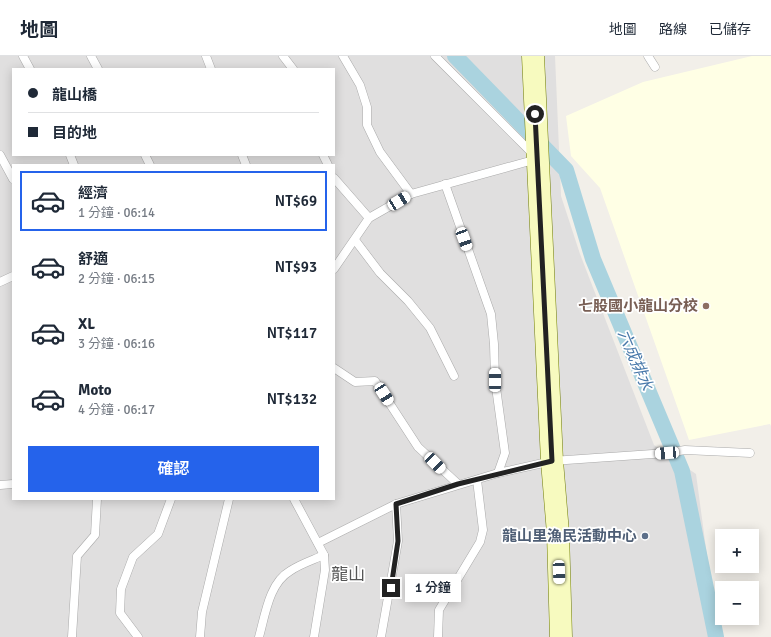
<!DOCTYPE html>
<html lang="zh-TW">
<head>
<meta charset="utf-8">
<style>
  :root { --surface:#fff; --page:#f6f6f7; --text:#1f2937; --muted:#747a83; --line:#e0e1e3; --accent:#2563eb }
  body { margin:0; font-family:Signika,"Noto Sans TC",sans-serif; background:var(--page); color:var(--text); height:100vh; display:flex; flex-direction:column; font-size:15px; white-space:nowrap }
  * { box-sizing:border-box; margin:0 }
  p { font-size:13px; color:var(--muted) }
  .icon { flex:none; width:22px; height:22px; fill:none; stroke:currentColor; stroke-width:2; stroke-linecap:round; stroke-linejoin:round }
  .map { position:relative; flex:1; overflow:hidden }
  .panel { position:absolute; left:12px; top:108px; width:323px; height:336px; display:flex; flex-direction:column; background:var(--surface); border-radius:0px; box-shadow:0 2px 10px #0003 }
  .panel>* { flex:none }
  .banner { position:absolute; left:12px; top:12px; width:323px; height:88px; border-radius:0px; box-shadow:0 2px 10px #0003; display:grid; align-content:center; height:88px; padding:0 16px; background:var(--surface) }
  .tools { position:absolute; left:715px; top:473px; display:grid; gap:8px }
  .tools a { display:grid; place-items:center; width:44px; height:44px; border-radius:0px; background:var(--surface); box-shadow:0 2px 10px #0003; font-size:20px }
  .end { position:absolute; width:18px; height:18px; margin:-9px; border:5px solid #222; background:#fff; box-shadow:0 0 0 2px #fff }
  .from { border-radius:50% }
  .bubble { position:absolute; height:28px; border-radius:0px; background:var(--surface); box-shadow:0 2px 10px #0003; font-size:13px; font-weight:600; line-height:28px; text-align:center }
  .car { position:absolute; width:12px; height:24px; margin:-12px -6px; border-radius:5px; box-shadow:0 0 3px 1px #0007; background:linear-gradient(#fff 24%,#345 0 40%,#fff 0 76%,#345 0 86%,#fff 0) }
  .banner b { display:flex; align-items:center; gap:14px; height:38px; font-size:15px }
  .banner b+b { border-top:1px solid var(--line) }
  .banner i { width:10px; height:10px; background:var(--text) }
  ul { padding:7px 0 0; list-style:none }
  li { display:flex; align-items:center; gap:12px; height:60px; margin:0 8px 6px; padding:0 8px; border:2px solid transparent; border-radius:0px }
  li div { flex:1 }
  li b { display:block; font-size:15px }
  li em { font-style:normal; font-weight:600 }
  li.on { border-color:var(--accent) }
  li>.icon { width:36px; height:36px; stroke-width:1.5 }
  .action { display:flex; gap:8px; margin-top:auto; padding:8px 16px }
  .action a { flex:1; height:46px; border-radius:0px; background:var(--accent); color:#fff; font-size:16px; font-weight:600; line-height:46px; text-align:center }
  header { display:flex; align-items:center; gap:24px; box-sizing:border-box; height:56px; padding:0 20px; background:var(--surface); border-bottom:1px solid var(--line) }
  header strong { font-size:19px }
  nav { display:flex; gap:22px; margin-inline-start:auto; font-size:14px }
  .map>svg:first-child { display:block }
  .residential { fill:#e0dfdf; fill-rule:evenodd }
  .education { fill:#ffffe5 }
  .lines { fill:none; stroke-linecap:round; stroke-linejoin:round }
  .canal { stroke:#aad3df; stroke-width:16 }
  .lane-casing { stroke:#a9a9a9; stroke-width:9 }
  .secondary-casing { stroke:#707d05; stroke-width:23 }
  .lane { stroke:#fff; stroke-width:8 }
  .secondary { stroke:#f7fabf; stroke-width:22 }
  .route { stroke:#222; stroke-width:5 }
  .education-dot { fill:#8d6e63; stroke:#fff; stroke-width:1.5 }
  .service-dot { fill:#5c6f8a; stroke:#fff; stroke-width:1.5 }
  .labels { text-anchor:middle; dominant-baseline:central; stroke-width:3.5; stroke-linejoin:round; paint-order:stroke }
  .education-label { font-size:15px; font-weight:bold; fill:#785e54; stroke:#fff; text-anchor:end }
  .service-label { font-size:15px; font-weight:bold; fill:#4e5e75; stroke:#fff; text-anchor:end }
  .water-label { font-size:16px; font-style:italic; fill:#4a7aab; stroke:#fff }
  .quarter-label { font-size:17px; fill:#555; stroke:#fff }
</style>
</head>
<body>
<header>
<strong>地圖</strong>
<nav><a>地圖</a><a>路線</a><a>已儲存</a></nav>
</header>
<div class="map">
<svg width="771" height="581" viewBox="0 0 771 581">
  <rect width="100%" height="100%" fill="#f2efe9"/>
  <path class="residential" d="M0,0H555L561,140L580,198L654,389L696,418L718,581H0ZM13,13H334V99H13ZM13,109H334V443H13Z"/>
  <polygon class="education" points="752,0 771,0 771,370 770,368 689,384 600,132 571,100 566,60 643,26"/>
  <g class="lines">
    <polyline class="canal" points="455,0 566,114 593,203 682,415 716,581"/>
    <g class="lane-casing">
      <g id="lane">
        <polyline points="23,0 30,13"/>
        <polyline points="91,0 98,13"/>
        <polyline points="206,0 211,13"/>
        <polyline points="283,0 293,13"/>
        <polyline points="343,0 360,29 367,51 367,69 380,96 411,138"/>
        <polyline points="435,0 533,98"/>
        <polyline points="648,0 655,11"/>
        <polyline points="0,99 13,123"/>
        <polyline points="70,99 74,109"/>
        <polyline points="145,99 150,109"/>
        <polyline points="242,99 246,109"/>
        <polyline points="323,99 328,109"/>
        <polyline points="334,122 369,162"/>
        <polyline points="445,128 491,258 494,288 495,324 505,397 498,417"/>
        <polyline points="355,184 380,217 408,245 430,272 454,320"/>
        <polyline points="334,213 369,162 411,138 537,103"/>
        <polyline points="0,226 13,220"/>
        <polyline points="334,312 355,326 375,325 418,391 458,428"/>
        <polyline points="0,429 13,428"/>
        <polyline points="294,443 324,499 325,514 314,581"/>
        <polyline points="318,487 396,448 498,417 552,405 667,397 685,394 750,397"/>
        <polyline points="72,581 77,500 95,479 97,443"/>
        <polyline points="138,581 120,557 121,533 133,501 158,478 171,443"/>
        <polyline points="200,581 202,556 229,443"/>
        <path d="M259,581C265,560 269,527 290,515C300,508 313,504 324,499"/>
        <polyline points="381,581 398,485 396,448"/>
        <polyline points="438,581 439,554 480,486 483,474 477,424"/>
      </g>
    </g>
    <g class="secondary-casing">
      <polyline id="secondary" points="533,0 552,405 558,477 561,581"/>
    </g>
    <use href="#lane" class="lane"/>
    <use href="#secondary" class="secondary"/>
  </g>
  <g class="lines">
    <polyline class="route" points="391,532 398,485 396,448 458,428 552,405 535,58"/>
  </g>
  <circle class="education-dot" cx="706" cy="250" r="4"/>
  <circle class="service-dot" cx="645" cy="480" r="4"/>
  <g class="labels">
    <g class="education-label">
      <text x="698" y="250">七股國小龍山分校</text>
    </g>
    <g class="service-label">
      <text x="637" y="480">龍山里漁民活動中心</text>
    </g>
    <g class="water-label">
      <text transform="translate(635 304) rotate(67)">六成排水</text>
    </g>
    <g class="quarter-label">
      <text x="348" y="518">龍山</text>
    </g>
  </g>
</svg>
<div class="tools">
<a>+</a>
<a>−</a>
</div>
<i class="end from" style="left:535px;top:58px"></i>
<i class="end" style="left:391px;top:532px"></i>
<div class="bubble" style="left:405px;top:518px;width:56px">1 分鐘</div>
<i class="car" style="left:399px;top:145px;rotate:59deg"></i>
<i class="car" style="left:464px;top:183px;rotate:160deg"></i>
<i class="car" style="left:495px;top:324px;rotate:0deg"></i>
<i class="car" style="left:384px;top:338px;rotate:147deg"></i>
<i class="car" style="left:667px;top:397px;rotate:266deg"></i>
<i class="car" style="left:435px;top:407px;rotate:135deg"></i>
<i class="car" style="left:559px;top:516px;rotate:178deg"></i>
<div class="banner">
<b><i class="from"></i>龍山橋</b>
<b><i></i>目的地</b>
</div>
<section class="panel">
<ul>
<li class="on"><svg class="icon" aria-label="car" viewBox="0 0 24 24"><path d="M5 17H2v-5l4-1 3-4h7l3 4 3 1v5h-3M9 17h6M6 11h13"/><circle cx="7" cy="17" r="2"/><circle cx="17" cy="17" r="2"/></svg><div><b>經濟</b><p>1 分鐘 · 06:14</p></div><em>NT$69</em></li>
<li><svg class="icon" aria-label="car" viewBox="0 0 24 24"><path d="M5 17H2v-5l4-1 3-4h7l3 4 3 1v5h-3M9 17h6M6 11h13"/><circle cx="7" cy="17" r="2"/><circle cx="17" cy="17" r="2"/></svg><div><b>舒適</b><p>2 分鐘 · 06:15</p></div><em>NT$93</em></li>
<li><svg class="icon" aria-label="car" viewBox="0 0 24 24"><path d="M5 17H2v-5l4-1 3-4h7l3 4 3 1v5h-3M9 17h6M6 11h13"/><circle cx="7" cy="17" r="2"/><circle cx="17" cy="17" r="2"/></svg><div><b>XL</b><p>3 分鐘 · 06:16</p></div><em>NT$117</em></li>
<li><svg class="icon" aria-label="car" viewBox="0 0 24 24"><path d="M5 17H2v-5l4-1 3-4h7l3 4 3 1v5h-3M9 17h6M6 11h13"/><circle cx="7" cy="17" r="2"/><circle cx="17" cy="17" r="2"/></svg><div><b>Moto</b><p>4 分鐘 · 06:17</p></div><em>NT$132</em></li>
</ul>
<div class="action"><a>確認</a></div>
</section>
</div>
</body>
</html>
